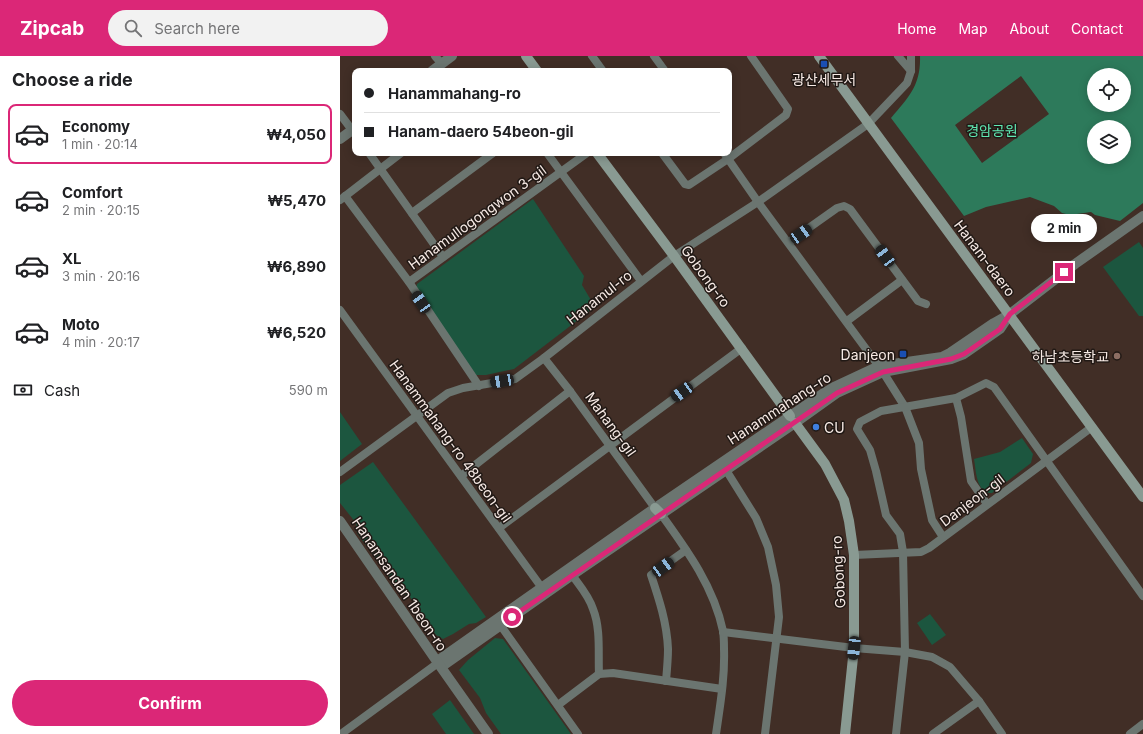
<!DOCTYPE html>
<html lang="en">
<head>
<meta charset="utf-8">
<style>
  :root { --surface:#fff; --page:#f2f2f2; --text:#202124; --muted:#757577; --line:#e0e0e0; --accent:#db2777 }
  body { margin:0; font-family:Inter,"Noto Sans KR",sans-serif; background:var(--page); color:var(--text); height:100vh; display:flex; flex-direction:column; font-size:15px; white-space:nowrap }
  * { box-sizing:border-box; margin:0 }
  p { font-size:13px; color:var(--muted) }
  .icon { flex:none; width:22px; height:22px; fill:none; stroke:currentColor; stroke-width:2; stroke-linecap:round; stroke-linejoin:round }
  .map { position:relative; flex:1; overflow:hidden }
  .sheet { display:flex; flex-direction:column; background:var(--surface); width:340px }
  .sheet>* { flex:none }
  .hud { position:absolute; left:12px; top:12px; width:380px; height:88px; border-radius:8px; box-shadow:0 2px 10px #0003; display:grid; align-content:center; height:88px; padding:0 12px; background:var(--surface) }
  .buttons { position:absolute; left:747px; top:12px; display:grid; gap:8px }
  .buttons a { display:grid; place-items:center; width:44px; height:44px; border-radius:50%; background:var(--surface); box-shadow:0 2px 10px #0003; font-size:20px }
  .end { position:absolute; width:18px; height:18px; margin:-9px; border:5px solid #db2777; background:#fff; box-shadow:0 0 0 2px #fff }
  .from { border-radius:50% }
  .bubble { position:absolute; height:28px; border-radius:14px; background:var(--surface); box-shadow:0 2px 10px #0003; font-size:13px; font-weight:700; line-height:28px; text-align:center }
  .car { position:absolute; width:12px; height:24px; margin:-12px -6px; border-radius:5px; box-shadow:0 0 3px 1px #0007; background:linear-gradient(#222 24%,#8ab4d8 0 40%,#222 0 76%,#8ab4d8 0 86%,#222 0) }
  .hud b { display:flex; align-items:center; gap:14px; height:38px; font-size:15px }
  .hud b+b { border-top:1px solid var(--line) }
  .hud i { width:10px; height:10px; background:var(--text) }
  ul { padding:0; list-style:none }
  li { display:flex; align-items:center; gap:12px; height:60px; margin:0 8px 6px; padding:0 4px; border:2px solid transparent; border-radius:8px }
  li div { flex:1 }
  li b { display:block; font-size:15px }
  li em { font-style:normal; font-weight:700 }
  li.selected { border-color:var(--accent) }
  li>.icon { width:36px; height:36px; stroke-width:1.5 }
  h2 { padding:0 12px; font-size:18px; line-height:48px }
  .pay { display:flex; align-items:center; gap:10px; height:44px; padding:0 12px; font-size:15px }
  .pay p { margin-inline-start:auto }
  .cta { display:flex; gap:8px; margin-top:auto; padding:8px 12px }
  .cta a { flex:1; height:46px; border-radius:24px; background:var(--accent); color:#fff; font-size:16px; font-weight:700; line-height:46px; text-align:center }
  header { display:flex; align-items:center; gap:24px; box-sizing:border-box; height:56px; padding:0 20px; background:var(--accent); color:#fff }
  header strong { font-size:19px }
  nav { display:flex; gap:22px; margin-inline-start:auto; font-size:14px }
  .search { width:280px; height:36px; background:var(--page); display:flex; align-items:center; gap:10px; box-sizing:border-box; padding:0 14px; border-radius:22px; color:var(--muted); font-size:15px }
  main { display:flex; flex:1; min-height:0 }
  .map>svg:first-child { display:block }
  .green { fill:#1c563f }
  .forest { fill:#2d7a5b; fill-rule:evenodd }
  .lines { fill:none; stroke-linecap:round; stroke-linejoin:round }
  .minor { stroke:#6b7570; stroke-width:8 }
  .tertiary { stroke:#6b7570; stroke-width:10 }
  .secondary { stroke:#899a92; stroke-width:10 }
  .route { stroke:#db2777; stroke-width:5 }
  .transit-dot { fill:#1a4fb4; stroke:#211915; stroke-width:1.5 }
  .education-dot { fill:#8d6e63; stroke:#211915; stroke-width:1.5 }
  .shop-dot { fill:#3f7fe0; stroke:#211915; stroke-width:1.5 }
  .labels { text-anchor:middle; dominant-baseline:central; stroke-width:3; stroke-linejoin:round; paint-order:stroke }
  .poi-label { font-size:14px; fill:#f7eae5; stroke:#211915; text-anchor:end }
  .park-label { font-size:14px; fill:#60e9b2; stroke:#211915 }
  .street-label { font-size:14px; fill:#f7eae5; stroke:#211915 }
</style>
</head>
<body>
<header>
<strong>Zipcab</strong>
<div class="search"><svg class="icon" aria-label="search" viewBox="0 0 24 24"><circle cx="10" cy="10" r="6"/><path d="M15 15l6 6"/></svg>Search here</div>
<nav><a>Home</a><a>Map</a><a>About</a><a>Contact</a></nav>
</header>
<main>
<section class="sheet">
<h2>Choose a ride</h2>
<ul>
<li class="selected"><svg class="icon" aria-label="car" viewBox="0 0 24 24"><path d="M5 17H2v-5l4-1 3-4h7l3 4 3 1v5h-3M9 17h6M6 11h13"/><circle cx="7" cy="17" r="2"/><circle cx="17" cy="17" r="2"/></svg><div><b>Economy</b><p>1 min · 20:14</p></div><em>₩4,050</em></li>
<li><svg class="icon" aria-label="car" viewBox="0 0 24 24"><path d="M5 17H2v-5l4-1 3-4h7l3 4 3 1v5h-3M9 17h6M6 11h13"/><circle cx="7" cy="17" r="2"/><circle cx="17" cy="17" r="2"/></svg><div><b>Comfort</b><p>2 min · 20:15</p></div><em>₩5,470</em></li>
<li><svg class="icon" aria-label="car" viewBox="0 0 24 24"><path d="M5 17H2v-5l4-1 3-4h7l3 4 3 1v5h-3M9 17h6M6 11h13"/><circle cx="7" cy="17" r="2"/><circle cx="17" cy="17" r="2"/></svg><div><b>XL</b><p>3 min · 20:16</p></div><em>₩6,890</em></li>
<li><svg class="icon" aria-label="car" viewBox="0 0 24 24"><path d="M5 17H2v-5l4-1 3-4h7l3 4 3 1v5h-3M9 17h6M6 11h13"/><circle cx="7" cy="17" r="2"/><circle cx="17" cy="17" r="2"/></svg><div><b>Moto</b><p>4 min · 20:17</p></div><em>₩6,520</em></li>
</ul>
<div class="pay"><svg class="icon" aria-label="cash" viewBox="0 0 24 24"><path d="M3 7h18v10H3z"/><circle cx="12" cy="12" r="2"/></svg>Cash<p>590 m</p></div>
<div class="cta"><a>Confirm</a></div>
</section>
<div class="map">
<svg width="803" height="678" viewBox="0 0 803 678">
  <rect width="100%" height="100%" fill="#412e26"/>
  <g class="green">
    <polygon points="193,143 244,220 242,229 255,251 174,313 146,319 136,319 76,234 77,228"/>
    <polygon points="799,186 803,192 803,260 799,260 763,211"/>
    <polygon points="0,356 22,388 0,405"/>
    <path d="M682,382L693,398L691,407L652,437C636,438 636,414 634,403L660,396Z"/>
    <polygon points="33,406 146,561 136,567 129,568 113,578 103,583 96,579 70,541 60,536 17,477 16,467 0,447 0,429"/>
    <polygon points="590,558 606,579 592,589 577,567"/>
    <polygon points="155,582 163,583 231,678 161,678 146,657 140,642 119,614 128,604"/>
    <polygon points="110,644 134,678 106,678 92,658"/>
  </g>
  <path class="forest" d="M580,0H803V147L780,165L755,159L751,156L730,159L722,157L714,150L690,141L646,151L624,160L551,62C569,41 581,29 580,0ZM754,19H784V49H754ZM681,20L709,58L642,107L615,69ZM754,71H784V101H754Z"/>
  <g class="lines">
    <g class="minor">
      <polyline points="95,0 102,8"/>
      <polyline points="252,0 263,15"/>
      <polyline points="314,0 325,15"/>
      <polyline points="558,0 571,15"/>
      <polyline points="0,58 15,78"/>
      <polyline points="29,97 103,201"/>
      <polyline points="207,97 301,225"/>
      <polyline points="322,97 345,128 349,129 388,103 446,59 448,53 411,0"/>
      <polyline points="384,97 418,146 543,316 565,351 579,387 581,413 592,464 603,481"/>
      <polyline points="5,140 69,226 139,330"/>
      <polyline points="0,144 61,97"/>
      <polyline points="72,157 153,97"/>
      <polyline points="449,186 497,152 504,150 510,153 578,245 586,248"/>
      <polyline points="69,226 247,97"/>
      <polyline points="0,254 202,532"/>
      <polyline points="507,265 562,224"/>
      <polyline points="204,302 230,335 315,452"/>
      <polyline points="616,342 621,361 631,425 647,448"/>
      <polyline points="386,414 416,462 428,491 436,529 439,561 425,678"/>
      <polyline points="0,416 108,337 123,332 175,323 204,302 334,200 418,146 528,68 567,27 571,15 571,0"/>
      <polyline points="121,420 230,335"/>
      <path d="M321,458C347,494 374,531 383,575C384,581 384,588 384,593C385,622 380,650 376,678"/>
      <polyline points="159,472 402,292"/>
      <polyline points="514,499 581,496 589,492 752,371"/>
      <path d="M232,519C240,530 249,540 253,553C261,573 258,597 259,618"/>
      <polyline points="161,570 238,678"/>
      <polyline points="383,576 514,592 565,596 592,601 610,611 639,645 662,678"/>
      <path d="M326,625C327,614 328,603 328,593C327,567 319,543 311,519L346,494"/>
      <polyline points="218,649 259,618 273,617 382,633"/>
      <polyline points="1,678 98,607"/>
      <polyline points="556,678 565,596 563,496 560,478 546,459 536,415 530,394 517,373 520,366 541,355 616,342 646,327 654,331 803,540"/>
      <polyline points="593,678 639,645"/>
      <polyline points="790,678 803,668"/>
    </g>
    <g class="tertiary">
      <polyline points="92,15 112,0"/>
      <polyline points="0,83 15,72"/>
      <polyline points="670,258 660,273 624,298 611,303 543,316 497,337 455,367 232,519 104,609 98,607 100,603 315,452 484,337 494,331 539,310 602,301 610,297 654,267 670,258 735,208 803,160"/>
      <polyline points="0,465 98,607 148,678"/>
    </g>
    <g class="secondary">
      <polyline points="186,0 197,15"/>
      <polyline points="479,0 803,441"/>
      <polyline points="257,97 334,200 450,360"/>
      <polyline points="455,367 485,408 504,444 509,465 514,499 514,592 505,678"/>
      <polyline points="315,452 321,458"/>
    </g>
  </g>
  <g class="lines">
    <polyline class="route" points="172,561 455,366 497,337 543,316 611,303 624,298 660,273 670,258 724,216"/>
  </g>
  <g class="transit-dot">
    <rect x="480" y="4" width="8" height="8" rx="2"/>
    <rect x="559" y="294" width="8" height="8" rx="2"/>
  </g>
  <circle class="education-dot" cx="777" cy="300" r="4"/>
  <circle class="shop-dot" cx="476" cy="371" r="4"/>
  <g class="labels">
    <g class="poi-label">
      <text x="484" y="23" text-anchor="middle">광산세무서</text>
      <text x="555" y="298">Danjeon</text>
      <text x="769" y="300">하남초등학교</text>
      <text x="484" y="371" text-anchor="start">CU</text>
    </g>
    <g class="park-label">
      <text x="652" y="74">경암공원</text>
    </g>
    <g class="street-label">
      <text transform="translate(137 161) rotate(-36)">Hanamullogongwon 3-gil</text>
      <text transform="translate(645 202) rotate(53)">Hanam-daero</text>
      <text transform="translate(366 220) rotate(54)">Gobong-ro</text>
      <text transform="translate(259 241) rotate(-38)">Hanamul-ro</text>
      <text transform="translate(439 352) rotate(-33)">Hanammahang-ro</text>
      <text transform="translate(271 368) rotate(54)">Mahang-gil</text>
      <text transform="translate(111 385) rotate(54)">Hanammahang-ro 48beon-gil</text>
      <text transform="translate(632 444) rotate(-37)">Danjeon-gil</text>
      <text transform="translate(498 516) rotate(-93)">Gobong-ro</text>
      <text transform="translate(60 528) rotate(56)">Hanamsandan 1beon-ro</text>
    </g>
  </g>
</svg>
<div class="buttons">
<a><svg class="icon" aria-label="locate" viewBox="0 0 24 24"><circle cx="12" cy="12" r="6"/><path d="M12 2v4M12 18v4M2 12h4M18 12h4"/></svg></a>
<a><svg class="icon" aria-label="layers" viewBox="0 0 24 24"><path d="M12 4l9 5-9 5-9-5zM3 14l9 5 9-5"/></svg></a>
</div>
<i class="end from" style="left:172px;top:561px"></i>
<i class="end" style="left:724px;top:216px"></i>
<div class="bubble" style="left:691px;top:158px;width:66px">2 min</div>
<i class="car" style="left:461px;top:178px;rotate:55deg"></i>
<i class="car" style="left:545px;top:200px;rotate:324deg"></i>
<i class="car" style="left:81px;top:246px;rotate:326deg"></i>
<i class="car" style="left:162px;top:325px;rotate:261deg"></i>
<i class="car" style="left:342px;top:336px;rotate:234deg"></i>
<i class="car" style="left:323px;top:511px;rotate:54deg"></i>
<i class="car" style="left:514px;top:592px;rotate:186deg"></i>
<div class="hud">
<b><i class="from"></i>Hanammahang-ro</b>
<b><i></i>Hanam-daero 54beon-gil</b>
</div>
</div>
</main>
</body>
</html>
